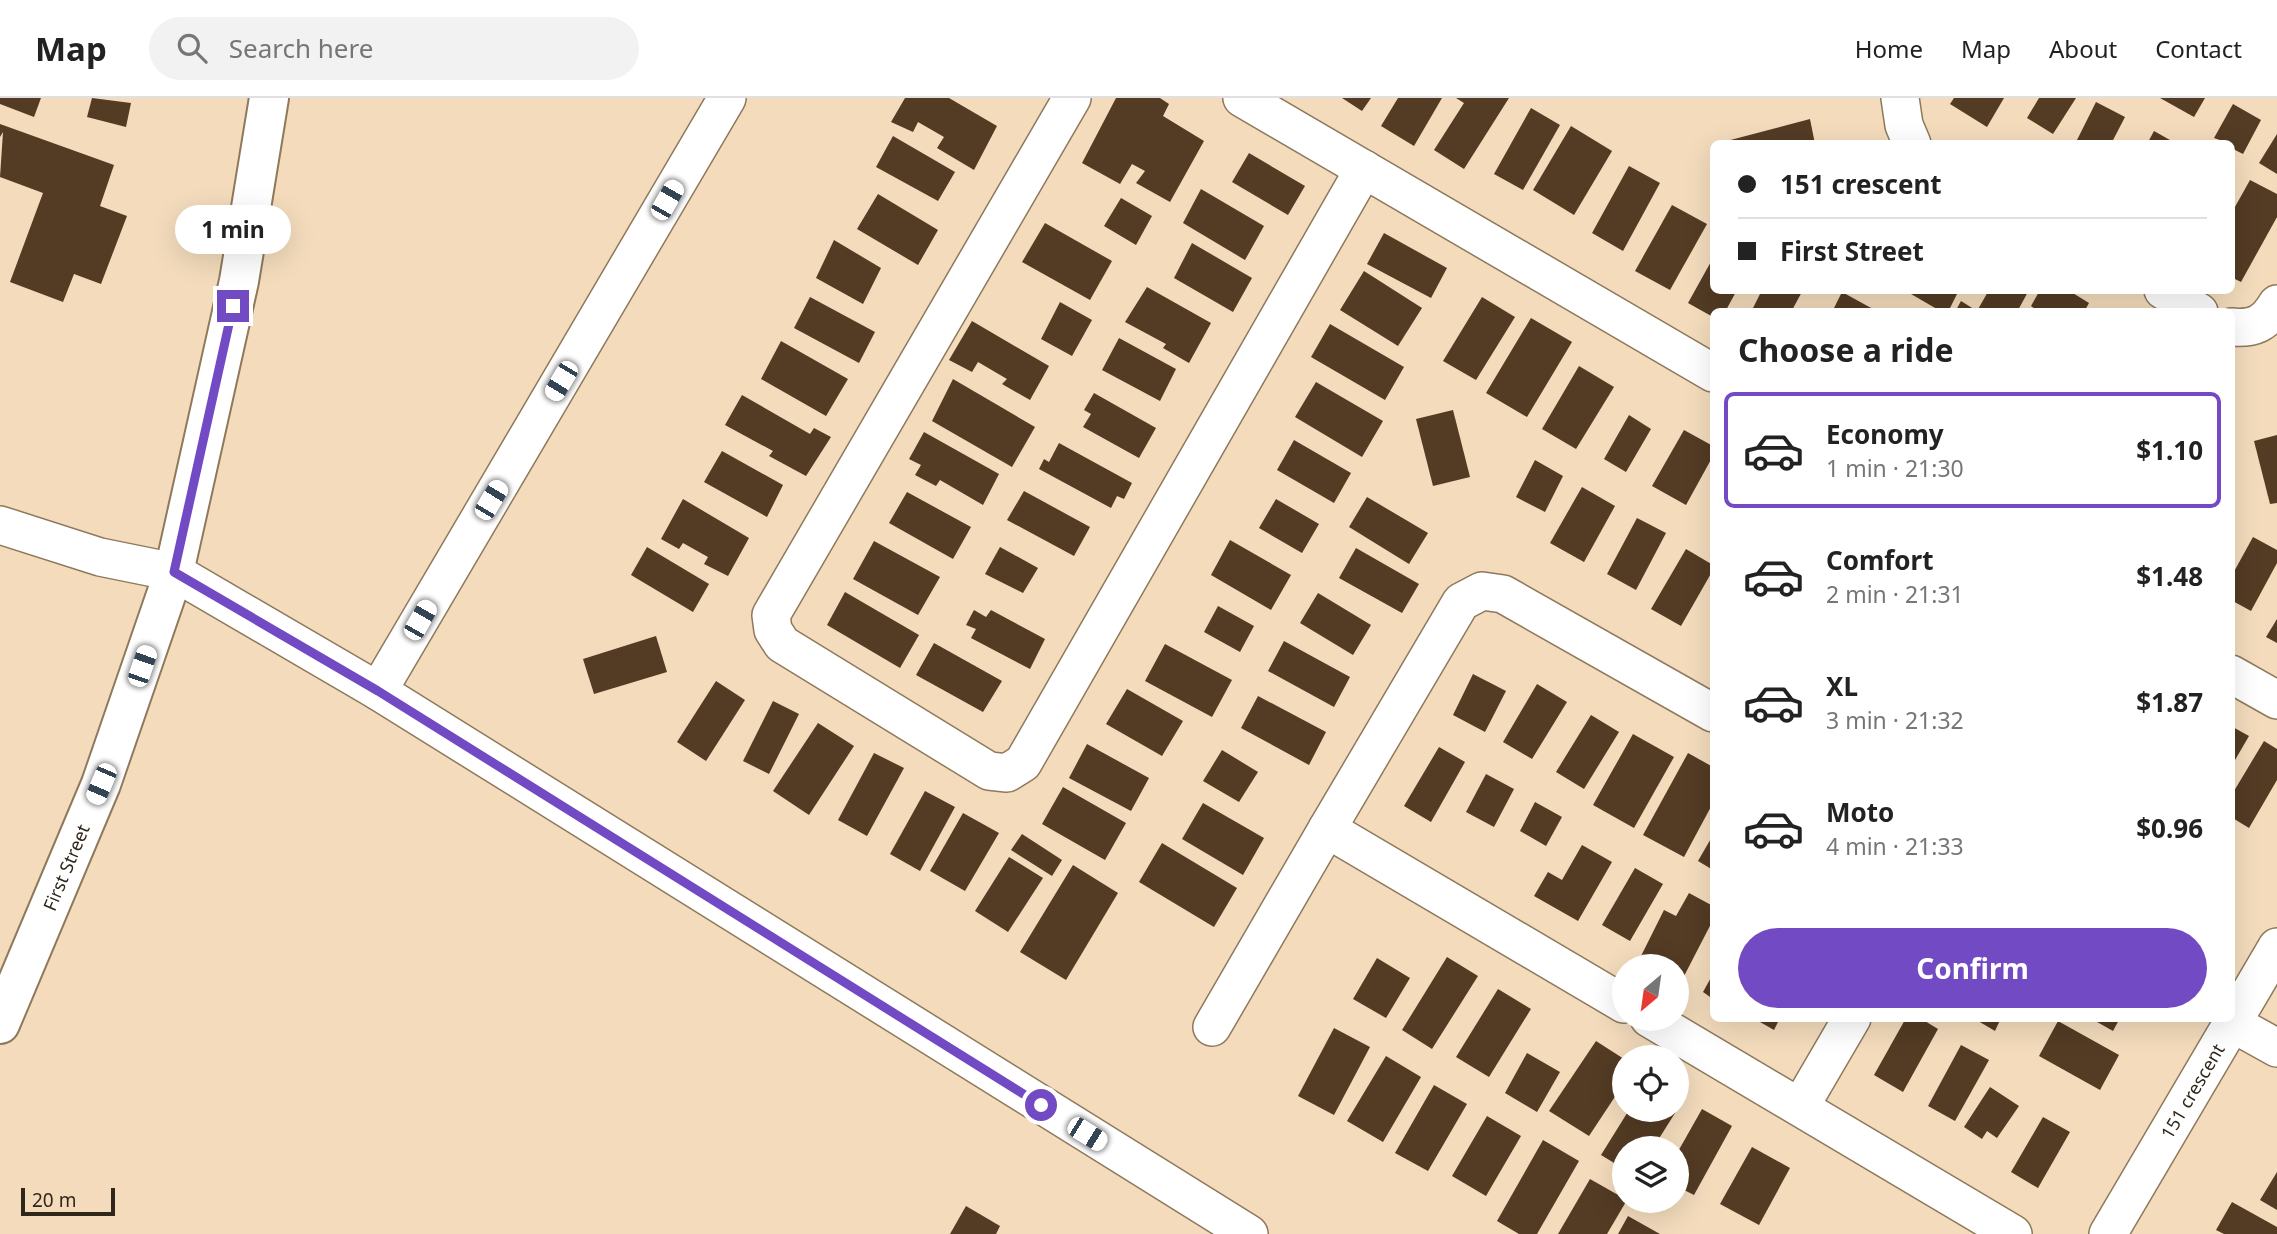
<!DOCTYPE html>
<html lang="en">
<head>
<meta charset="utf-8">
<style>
  :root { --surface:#fff; --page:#f2f2f2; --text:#222; --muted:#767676; --line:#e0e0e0; --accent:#724ac3 }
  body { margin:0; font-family:"Noto Sans",sans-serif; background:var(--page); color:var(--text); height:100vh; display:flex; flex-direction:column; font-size:26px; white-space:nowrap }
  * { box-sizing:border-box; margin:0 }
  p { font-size:23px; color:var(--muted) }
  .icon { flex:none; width:38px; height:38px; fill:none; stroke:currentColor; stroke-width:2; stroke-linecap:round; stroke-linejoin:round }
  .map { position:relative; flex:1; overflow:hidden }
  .details { position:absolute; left:1710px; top:210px; width:525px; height:714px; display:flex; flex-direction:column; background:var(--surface); border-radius:10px; box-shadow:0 7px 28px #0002 }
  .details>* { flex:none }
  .hud { position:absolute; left:1710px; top:42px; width:525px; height:154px; border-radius:10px; box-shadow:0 7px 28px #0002; display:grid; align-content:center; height:154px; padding:0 28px; background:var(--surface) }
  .needle { width:46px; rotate:209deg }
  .fabs { position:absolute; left:1612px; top:856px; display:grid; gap:14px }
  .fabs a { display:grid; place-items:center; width:77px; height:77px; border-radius:50%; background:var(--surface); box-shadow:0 7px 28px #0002; font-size:35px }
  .scale { position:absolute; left:21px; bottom:18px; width:94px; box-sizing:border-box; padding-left:7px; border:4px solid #30271b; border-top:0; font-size:19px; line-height:24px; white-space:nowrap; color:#30271b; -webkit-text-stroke:5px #f3dbbc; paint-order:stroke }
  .end { position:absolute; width:32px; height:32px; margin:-16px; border:9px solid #724ac3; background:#fff; box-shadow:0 0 0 4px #fff }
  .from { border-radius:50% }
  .bubble { position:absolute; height:49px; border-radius:24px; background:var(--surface); box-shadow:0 7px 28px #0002; font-size:23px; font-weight:700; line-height:49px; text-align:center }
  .car { position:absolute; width:21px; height:42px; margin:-21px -10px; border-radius:9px; box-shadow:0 0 5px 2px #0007; background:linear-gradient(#fff 24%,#345 0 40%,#fff 0 76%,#345 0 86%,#fff 0) }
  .hud b { display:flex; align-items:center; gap:24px; height:66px; font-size:26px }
  .hud b+b { border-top:2px solid var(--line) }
  .hud i { width:18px; height:18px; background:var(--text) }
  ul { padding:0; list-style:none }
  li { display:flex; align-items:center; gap:21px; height:116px; margin:0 14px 10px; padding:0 14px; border:4px solid transparent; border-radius:10px }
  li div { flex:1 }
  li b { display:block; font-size:26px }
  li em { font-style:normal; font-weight:700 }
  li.active { border-color:var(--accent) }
  li>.icon { width:63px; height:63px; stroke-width:1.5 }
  h2 { padding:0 28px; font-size:32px; line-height:84px }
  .primary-button { display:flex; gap:14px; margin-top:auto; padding:14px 28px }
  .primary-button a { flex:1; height:80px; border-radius:42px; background:var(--accent); color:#fff; font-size:28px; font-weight:700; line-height:80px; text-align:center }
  header { display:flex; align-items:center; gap:42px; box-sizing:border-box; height:98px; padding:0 35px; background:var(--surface); border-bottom:2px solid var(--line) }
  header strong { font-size:33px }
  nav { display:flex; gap:38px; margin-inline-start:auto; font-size:24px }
  .search { width:490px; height:63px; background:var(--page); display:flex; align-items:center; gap:18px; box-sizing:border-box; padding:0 24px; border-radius:38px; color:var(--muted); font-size:26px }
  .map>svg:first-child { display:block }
  .building { fill:#533b24 }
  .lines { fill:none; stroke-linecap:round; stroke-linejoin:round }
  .street-casing { stroke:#8e795c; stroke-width:40 }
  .secondary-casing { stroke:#8e795c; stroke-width:42 }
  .street { stroke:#fff; stroke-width:37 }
  .secondary { stroke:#fff; stroke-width:38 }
  .route { stroke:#724ac3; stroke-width:9 }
  .labels { text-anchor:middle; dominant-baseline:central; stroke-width:7; stroke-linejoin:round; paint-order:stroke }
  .street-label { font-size:18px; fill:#30271b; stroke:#f3dbbc }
</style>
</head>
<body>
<header>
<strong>Map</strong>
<div class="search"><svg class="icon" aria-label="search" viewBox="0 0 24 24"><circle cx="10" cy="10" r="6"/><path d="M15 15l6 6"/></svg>Search here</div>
<nav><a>Home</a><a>Map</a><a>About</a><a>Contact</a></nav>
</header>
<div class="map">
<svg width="2277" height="1136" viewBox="0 0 2277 1136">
  <rect width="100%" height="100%" fill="#f3dbbc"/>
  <g class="building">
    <polygon points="0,0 41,0 34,19 0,6"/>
    <polygon points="92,0 131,5 126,29 87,19"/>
    <polygon points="905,0 949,0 997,28 974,72 937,50 944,39 918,24 913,34 891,24"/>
    <polygon points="1116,0 1160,0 1169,6 1163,18 1204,43 1170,104 1136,85 1145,73 1132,66 1120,86 1082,65"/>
    <polygon points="1342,0 1371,0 1362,13"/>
    <polygon points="1398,0 1442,0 1414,48 1381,28"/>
    <polygon points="1456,0 1509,0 1464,71 1434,52 1464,5"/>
    <polygon points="1954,0 2004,0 1987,29 1950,6"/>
    <polygon points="2039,0 2076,0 2053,36 2027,20"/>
    <polygon points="2160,0 2205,0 2194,19"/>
    <polygon points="2096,4 2125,19 2111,46 2079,46 2076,44"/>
    <polygon points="2233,6 2261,22 2243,56 2231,50 2231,46 2214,40"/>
    <polygon points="1531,10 1560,27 1523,92 1494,76"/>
    <polygon points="1810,21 1815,46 1719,46 1719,45"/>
    <polygon points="0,26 114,67 100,108 127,118 101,186 74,176 63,204 10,184 43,95 0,79 3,34 0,39"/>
    <polygon points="1571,28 1612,53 1574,117 1533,92"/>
    <polygon points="2154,33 2177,46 2147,46"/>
    <polygon points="2277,36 2277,76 2259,65"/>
    <polygon points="893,38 955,74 938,103 876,69"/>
    <polygon points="1249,55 1305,88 1288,117 1232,84"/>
    <polygon points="1629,68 1660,85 1623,153 1592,135"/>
    <polygon points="2250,82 2277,96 2277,119 2241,184 2231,179 2231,116"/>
    <polygon points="1201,91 1264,128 1245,162 1183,125"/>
    <polygon points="878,96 938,132 918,167 857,131"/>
    <polygon points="1121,100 1152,118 1136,147 1104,128"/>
    <polygon points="1672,107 1707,126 1670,192 1635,173"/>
    <polygon points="1045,125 1112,163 1090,202 1022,164"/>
    <polygon points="1384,135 1447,170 1431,200 1367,166"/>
    <polygon points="834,142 881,170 863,206 816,180"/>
    <polygon points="1192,145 1252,180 1233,214 1174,180"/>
    <polygon points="1713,160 1713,192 1737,192 1725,214 1713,214 1713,219 1688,205"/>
    <polygon points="1364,173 1422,210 1398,248 1340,212"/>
    <polygon points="1147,189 1211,225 1189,265 1163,250 1166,246 1125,224"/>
    <polygon points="1762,192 1803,192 1791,214 1751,214"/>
    <polygon points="1913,192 1959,192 1948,214 1942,214 1911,196"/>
    <polygon points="1989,192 2029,192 2017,214 1955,214 1961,203 1977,213"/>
    <polygon points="2040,192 2068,192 2089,205 2084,214 2039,214 2031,208"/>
    <polygon points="1842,194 1873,211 1871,214 1832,214"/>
    <polygon points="810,199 875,234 859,265 794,230"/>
    <polygon points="1482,199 1515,219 1476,282 1443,263"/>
    <polygon points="1060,204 1092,222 1072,258 1041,241"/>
    <polygon points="1531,220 1572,244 1527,319 1486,295"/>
    <polygon points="972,223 1049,268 1030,302 1002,286 1007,281 978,264 972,274 949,262"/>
    <polygon points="1330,226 1404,269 1385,302 1311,259"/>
    <polygon points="1119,240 1176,271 1160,303 1102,272"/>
    <polygon points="781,243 848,281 826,318 761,281"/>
    <polygon points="1579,268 1614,289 1576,351 1542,331"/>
    <polygon points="953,281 1035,329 1012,369 932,323"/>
    <polygon points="1316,284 1383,323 1362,359 1295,319"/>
    <polygon points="1094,295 1156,330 1139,360 1083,329 1091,316 1084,312"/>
    <polygon points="742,297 810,336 814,330 831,339 806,378 769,358 773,353 725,327"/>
    <polygon points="1453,312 1470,379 1433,388 1416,321"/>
    <polygon points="1629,317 1651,331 1626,374 1604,361"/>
    <polygon points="1684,332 1713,348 1713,358 1686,407 1652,388"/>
    <polygon points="924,334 999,376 983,407 940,382 936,388 915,377 921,367 909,361"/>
    <polygon points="2277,337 2277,405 2270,406 2254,343"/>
    <polygon points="1294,342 1351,375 1334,405 1277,372"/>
    <polygon points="1059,345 1132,385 1124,401 1117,398 1111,410 1039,371 1044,361 1049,364"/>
    <polygon points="722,353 783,387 767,419 704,384"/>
    <polygon points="1535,362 1563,378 1545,414 1516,399"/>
    <polygon points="1582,389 1615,408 1584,464 1550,445"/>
    <polygon points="1024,393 1090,429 1074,458 1007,422"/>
    <polygon points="907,394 971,429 953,461 889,425"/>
    <polygon points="1367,399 1428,435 1409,466 1349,429"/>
    <polygon points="683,401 749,440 728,478 704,466 708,459 683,445 679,451 661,441"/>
    <polygon points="1276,401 1319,426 1302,455 1259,430"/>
    <polygon points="1637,420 1666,435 1636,492 1607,476"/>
    <polygon points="2253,439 2277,452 2277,465 2251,513 2231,502 2231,479"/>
    <polygon points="1230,442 1291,477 1271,512 1211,477"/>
    <polygon points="874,443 940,479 918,517 853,481"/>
    <polygon points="647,449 709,486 693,514 631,477"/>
    <polygon points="1000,449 1038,470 1023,495 985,476"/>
    <polygon points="1356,450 1419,486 1402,515 1339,480"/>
    <polygon points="1686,451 1713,467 1713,472 1681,528 1651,511"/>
    <polygon points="845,494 919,537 900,570 827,527"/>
    <polygon points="1318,495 1371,527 1353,557 1300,525"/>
    <polygon points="1218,508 1254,528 1240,554 1204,534"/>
    <polygon points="974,512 986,519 991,512 1045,541 1030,571 971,540 976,531 966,527"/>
    <polygon points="2277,521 2277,545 2266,539"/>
    <polygon points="656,538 667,574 594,596 583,561"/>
    <polygon points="1284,543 1350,579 1334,609 1268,573"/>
    <polygon points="934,545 1002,583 983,614 916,577"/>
    <polygon points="1165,546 1232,582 1212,619 1145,583"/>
    <polygon points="1473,576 1506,593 1485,634 1453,617"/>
    <polygon points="716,583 745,602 706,663 677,644"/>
    <polygon points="1537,586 1567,604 1532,661 1503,644"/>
    <polygon points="1127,591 1183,623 1162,658 1106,626"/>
    <polygon points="1258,598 1326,634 1309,667 1241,630"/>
    <polygon points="773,603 799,616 769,676 743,663"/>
    <polygon points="1591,617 1619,634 1584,691 1556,674"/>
    <polygon points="818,625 854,648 809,717 773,693"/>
    <polygon points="2231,628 2249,638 2231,669"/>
    <polygon points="1633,636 1674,659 1634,730 1593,707"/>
    <polygon points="2264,643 2277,651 2277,682 2249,730 2231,719 2231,698"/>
    <polygon points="1087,646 1149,680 1131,713 1069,680"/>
    <polygon points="1439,649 1465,664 1431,724 1404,708"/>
    <polygon points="1222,652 1258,674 1239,704 1203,683"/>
    <polygon points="874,655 904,670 867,738 838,722"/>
    <polygon points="1688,655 1713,669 1713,705 1684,759 1643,737"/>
    <polygon points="1486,676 1514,691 1494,729 1466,714"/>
    <polygon points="1063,689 1126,725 1105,762 1042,726"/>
    <polygon points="925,693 955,709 920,773 890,756"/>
    <polygon points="1535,704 1562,719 1546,748 1520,733"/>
    <polygon points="1203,705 1264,740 1243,777 1182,741"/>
    <polygon points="963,715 999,735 965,793 930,773"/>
    <polygon points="1022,736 1062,762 1052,778 1011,752"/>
    <polygon points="1713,737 1713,772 1698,763"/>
    <polygon points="1162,745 1237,790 1214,829 1139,784"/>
    <polygon points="1582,747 1612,764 1578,823 1534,798 1548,774 1562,782"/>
    <polygon points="1009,759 1043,780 1008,834 975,813"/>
    <polygon points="1073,767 1118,795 1066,882 1020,854"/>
    <polygon points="1635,770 1663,786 1630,843 1602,827"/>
    <polygon points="1689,795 1713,808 1713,822 1682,882 1676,879 1676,868 1656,868 1640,860 1664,812 1676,818"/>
    <polygon points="1447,859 1478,878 1432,951 1402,932"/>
    <polygon points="1377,860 1410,880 1386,920 1353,901"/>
    <polygon points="1713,876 1713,901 1703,894"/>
    <polygon points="1498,891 1531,911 1489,979 1456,959"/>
    <polygon points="1753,920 1780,920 1774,932"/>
    <polygon points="1906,920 1920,920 1938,931 1903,994 1874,977"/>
    <polygon points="1973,920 2001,920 1995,933"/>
    <polygon points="2090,920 2120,920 2113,933"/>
    <polygon points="2058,923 2119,957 2100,992 2039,958"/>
    <polygon points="1334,930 1370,949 1334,1017 1298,998"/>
    <polygon points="1596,943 1624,961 1624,985 1589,1038 1549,1013"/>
    <polygon points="1961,947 1989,962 1955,1023 1928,1008"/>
    <polygon points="1527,955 1560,974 1537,1014 1505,995"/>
    <polygon points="1386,958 1421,979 1383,1044 1347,1023"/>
    <polygon points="1434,987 1467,1006 1428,1073 1395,1055"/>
    <polygon points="1990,989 2019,1008 1997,1040 1987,1033 1982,1041 1964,1029"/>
    <polygon points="1702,1011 1732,1028 1694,1097 1676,1088 1676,1057"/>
    <polygon points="1629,1012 1677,1012 1653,1050 1624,1050 1624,1071 1601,1057"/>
    <polygon points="1487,1018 1521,1038 1486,1098 1452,1078"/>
    <polygon points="2043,1019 2070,1034 2038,1090 2011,1074"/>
    <polygon points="1543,1042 1579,1063 1537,1136 1519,1136 1497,1123"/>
    <polygon points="1752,1049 1790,1070 1759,1127 1720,1106"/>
    <polygon points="2277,1074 2277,1112 2260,1102"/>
    <polygon points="1590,1081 1627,1102 1607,1136 1558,1136"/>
    <polygon points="2232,1104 2277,1129 2277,1136 2224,1136 2216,1132"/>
    <polygon points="966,1108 1000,1128 996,1136 950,1136"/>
    <polygon points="1628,1118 1660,1136 1618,1136"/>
  </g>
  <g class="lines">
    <g class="street-casing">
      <g id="street">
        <polyline points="1072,0 771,517 773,532 782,546 989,673 1007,675 1023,665 1364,71"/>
        <polyline points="1242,0 1713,275"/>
        <polyline points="1900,0 1904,27 1912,46"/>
        <polyline points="2163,192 2199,214"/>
        <path d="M2231,229C2254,231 2265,226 2277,206"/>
        <polyline points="0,427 100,459 174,474 378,593 1249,1136"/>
        <polyline points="2231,576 2277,602"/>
        <polyline points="378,593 727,0"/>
        <polyline points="1624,906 1327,731 1461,504 1482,493 1503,496 1713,615"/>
        <polyline points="1649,920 2013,1136"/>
        <polyline points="2232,925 2277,950"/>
        <polyline points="1212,929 1327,731"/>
        <polyline points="1800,1009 1852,920"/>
        <path id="s1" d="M2108,1136L2277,849"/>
      </g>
    </g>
    <g class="secondary-casing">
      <g id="secondary">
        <path id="s2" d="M0,926L101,686L174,474L239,183L269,0"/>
      </g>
    </g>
    <use href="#street" class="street"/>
    <use href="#secondary" class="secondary"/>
  </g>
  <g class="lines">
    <polyline class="route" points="233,208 174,474 378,593 1041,1007"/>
  </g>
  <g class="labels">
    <g class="street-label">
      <text stroke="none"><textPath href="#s2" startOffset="170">First Street</textPath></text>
      <text stroke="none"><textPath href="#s1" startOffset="166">151 crescent</textPath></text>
    </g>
  </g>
</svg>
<div class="fabs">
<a><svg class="needle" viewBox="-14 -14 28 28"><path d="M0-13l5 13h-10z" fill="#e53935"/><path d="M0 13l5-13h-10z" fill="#767676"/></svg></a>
<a><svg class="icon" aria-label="locate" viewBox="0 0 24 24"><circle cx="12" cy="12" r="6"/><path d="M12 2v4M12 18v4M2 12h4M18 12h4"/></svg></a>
<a><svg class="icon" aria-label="layers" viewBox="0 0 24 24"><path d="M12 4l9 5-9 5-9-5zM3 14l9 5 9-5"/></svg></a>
</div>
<div class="scale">20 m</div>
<i class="end from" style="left:1041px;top:1007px"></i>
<i class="end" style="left:233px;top:208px"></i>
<div class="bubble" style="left:175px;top:107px;width:116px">1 min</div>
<i class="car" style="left:667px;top:102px;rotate:30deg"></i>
<i class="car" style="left:561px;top:283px;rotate:211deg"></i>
<i class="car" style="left:491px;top:402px;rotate:31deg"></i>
<i class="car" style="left:420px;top:522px;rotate:30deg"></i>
<i class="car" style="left:142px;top:568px;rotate:19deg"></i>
<i class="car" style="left:101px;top:686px;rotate:203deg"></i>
<i class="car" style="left:1087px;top:1036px;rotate:122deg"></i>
<div class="hud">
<b><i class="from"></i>151 crescent</b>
<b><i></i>First Street</b>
</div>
<section class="details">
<h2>Choose a ride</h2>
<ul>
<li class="active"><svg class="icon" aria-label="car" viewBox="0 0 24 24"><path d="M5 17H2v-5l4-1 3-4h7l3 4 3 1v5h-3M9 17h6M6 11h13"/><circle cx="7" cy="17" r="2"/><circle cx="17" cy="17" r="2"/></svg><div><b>Economy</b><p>1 min · 21:30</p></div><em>$1.10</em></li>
<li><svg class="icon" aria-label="car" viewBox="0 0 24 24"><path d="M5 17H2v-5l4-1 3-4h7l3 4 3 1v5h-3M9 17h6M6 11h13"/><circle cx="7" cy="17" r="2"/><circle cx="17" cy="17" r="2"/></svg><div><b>Comfort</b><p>2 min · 21:31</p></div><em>$1.48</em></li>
<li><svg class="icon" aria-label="car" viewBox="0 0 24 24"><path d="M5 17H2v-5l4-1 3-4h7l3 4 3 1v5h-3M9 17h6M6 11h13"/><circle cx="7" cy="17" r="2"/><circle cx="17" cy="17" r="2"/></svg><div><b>XL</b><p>3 min · 21:32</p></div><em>$1.87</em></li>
<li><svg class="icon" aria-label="car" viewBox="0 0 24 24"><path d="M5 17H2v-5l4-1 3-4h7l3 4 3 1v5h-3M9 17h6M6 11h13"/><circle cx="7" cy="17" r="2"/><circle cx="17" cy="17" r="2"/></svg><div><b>Moto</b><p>4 min · 21:33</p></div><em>$0.96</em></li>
</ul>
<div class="primary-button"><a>Confirm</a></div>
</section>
</div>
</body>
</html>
